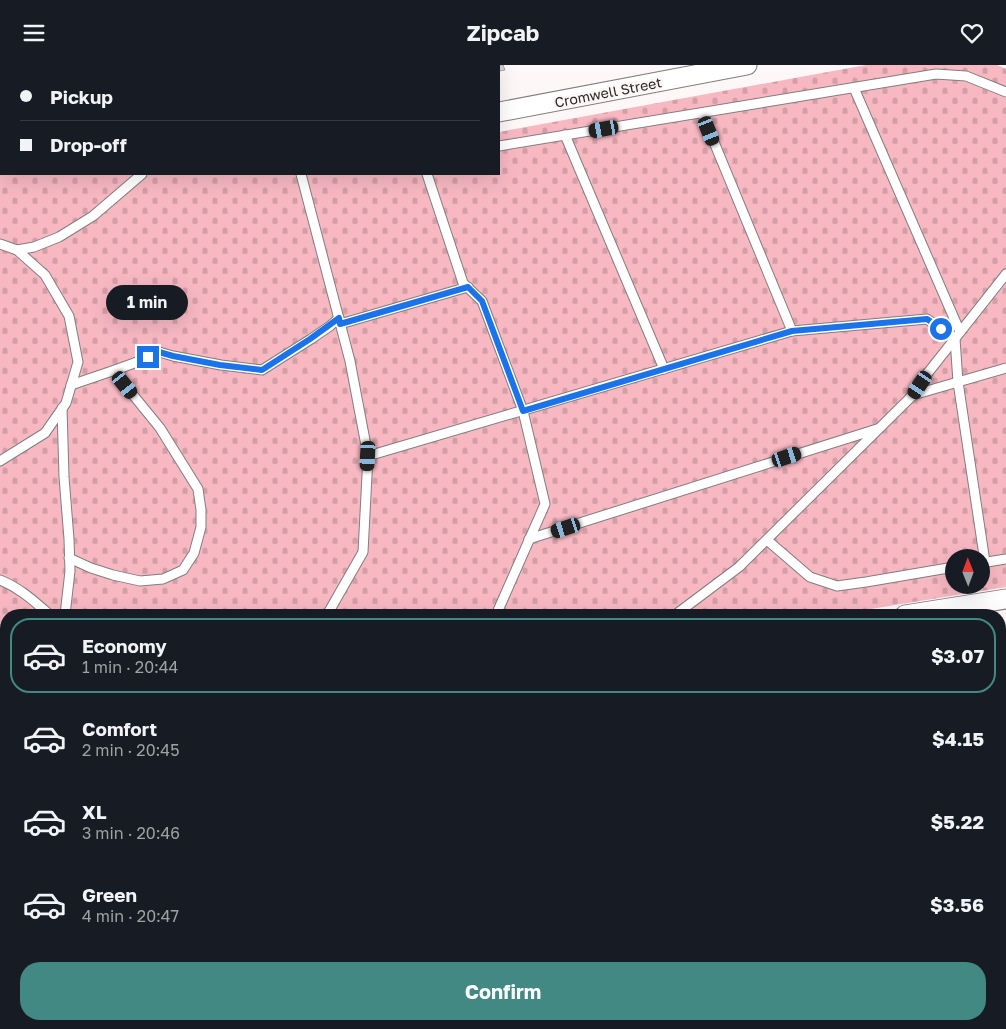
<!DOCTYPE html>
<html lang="en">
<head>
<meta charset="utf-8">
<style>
  :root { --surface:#171b24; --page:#20242c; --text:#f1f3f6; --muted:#9ea1a6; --line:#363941; --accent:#428983 }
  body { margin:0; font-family:"Golos Text",sans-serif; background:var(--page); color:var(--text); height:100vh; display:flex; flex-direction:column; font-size:19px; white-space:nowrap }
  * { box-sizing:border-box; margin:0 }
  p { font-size:16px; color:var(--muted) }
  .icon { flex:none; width:28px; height:28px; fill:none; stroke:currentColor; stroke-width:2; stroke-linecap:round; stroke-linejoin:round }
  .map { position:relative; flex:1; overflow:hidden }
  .panel { position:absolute; left:0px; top:544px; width:1006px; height:421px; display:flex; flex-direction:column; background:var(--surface); border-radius:20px 20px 0 0; box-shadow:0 5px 20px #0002 }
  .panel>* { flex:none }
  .hud { position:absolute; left:0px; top:0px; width:500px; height:110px; box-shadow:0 5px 20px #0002; display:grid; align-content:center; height:110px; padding:0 20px; background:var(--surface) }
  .needle { width:32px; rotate:359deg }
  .controls { position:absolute; left:945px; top:484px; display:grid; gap:10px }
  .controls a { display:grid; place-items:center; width:45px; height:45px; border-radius:50%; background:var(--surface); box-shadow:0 5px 20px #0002; font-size:25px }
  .end { position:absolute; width:22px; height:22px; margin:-11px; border:6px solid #1a73e8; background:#fff; box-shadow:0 0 0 2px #fff }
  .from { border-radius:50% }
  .bubble { position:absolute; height:35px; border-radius:18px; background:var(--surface); box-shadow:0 5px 20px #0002; font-size:16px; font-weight:700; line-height:35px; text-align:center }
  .car { position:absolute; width:15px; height:30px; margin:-15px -8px; border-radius:6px; box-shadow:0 0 4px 1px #0007; background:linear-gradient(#222 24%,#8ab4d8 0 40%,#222 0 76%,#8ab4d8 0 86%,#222 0) }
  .hud b { display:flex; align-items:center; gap:18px; height:48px; font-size:19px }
  .hud b+b { border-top:1px solid var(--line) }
  .hud i { width:12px; height:12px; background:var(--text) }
  ul { padding:9px 0 0; list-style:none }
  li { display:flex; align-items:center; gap:15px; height:75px; margin:0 10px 8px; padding:0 10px; border:2px solid transparent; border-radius:20px }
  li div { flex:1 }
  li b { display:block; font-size:19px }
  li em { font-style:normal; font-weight:700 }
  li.current { border-color:var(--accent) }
  li>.icon { width:45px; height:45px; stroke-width:1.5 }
  .action { display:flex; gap:10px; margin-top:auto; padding:10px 20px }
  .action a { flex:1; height:58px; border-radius:20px; background:var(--accent); color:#fff; font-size:20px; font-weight:700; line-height:58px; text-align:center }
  header { display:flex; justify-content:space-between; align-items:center; height:65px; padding:0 20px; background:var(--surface); font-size:22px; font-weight:700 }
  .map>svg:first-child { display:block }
  .cemetery { fill:url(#cemetery-stones); fill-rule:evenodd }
  .building { fill:#d5cfcf; stroke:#a7a1a2 }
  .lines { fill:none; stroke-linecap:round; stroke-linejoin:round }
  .lane-casing { stroke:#827d7e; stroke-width:11 }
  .street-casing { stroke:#827d7e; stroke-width:21 }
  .lane { stroke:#fff; stroke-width:9 }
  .street { stroke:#fff; stroke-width:19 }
  .route { stroke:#1a73e8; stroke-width:6 }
  .labels { text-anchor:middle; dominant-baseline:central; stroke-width:5; stroke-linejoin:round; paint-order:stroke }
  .street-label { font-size:14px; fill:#292727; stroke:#fdf7f8 }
</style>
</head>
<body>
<header><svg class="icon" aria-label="menu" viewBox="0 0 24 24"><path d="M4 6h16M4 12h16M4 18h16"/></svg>Zipcab<svg class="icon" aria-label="heart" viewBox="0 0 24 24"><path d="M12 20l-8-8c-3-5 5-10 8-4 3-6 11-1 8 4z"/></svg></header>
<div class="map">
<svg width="1006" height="964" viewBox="0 0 1006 964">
  <defs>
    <pattern id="cemetery-stones" width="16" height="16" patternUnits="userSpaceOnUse" patternTransform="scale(1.25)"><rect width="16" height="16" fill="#f7b8c2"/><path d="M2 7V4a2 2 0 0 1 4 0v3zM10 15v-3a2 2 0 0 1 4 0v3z" fill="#d49ea7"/></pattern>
  </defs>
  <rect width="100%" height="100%" fill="#fdf7f8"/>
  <path class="cemetery" d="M0,0H287V1H1V109H499V67L866,0H997L1006,4V522L834,550H6V959H501L502,964H0ZM954,492H981V520H954Z"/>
  <g class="building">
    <polygon points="461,0 503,0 505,5 499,6 499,1 461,1"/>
    <polygon points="1006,581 1006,604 1000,605 1000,582"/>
    <polygon points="1000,897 1002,917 1006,916 1006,933 1000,934"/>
    <polygon points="754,959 754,964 734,964 733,961"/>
  </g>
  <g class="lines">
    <g class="lane-casing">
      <g id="lane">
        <polyline points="854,23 960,267"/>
        <polyline points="702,48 792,266"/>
        <polyline points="565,70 664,304"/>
        <polyline points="499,81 936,9 966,11 1006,27"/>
        <polyline points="301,109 350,296 368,391 363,487 327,550"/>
        <polyline points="427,109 463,218 482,236 523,346 545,439 496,550"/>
        <polyline points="0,179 17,185 45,210 69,251 78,297 66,338 45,368 0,396"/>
        <polyline points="17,185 34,182 59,172 93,151 142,109"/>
        <polyline points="340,259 468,222"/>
        <polyline points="115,305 137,297 159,287 173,291 221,300 262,305 311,274 330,261 339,253"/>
        <polyline points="913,330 1006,303"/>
        <polyline points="62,343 64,412 69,474 70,506 65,550"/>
        <polyline points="368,391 792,266 927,254 955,274 958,317 985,497"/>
        <polyline points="529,474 877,364"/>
        <polyline points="767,475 810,512 837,521 866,517 954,502"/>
        <polyline points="69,493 91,503 113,510 140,516 163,514 183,505 194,488 201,462 201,445 198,424 160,363 125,320 115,305 71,320"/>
        <polyline points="981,498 1006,494"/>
        <path d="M0,515C20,523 34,536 50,550"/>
        <polyline points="675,550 739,502 913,330 927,309 1006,209"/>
        <polyline points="0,629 6,629"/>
        <polyline points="3,765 6,757"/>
        <polyline points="0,931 6,920"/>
        <polyline points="0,959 4,964"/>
        <polyline points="326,964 351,959"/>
      </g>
    </g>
    <g class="street-casing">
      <g id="street">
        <polyline points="407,0 408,1"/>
        <polyline points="499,47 747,0"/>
        <polyline points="905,550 1006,534"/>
        <polyline points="1000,850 1006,849"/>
        <polyline points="664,959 665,964"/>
      </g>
    </g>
    <use href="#lane" class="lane"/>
    <use href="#street" class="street"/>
  </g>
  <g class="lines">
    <polyline class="route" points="148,292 159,287 173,291 220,300 262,305 310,274 339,253 340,259 468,222 482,236 523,346 792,266 927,254 941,264"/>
  </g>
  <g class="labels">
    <g class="street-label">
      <text transform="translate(608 27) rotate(-11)">Cromwell Street</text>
    </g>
  </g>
</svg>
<div class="controls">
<a><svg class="needle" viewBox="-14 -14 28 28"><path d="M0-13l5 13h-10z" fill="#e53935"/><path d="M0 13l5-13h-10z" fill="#9ea1a6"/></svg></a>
</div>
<i class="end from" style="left:941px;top:264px"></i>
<i class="end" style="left:148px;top:292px"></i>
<div class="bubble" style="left:106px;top:220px;width:82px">1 min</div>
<i class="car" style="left:604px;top:64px;rotate:260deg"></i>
<i class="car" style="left:709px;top:66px;rotate:158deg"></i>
<i class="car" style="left:125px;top:320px;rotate:141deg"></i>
<i class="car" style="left:920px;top:320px;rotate:214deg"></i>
<i class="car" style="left:368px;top:391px;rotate:183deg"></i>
<i class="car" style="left:787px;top:392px;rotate:72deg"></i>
<i class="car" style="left:566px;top:463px;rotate:252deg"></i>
<div class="hud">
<b><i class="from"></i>Pickup</b>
<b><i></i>Drop-off</b>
</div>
<section class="panel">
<ul>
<li class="current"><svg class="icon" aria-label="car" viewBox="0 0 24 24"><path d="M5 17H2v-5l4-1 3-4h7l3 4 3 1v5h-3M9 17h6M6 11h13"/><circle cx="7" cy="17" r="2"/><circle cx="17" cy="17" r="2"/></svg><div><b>Economy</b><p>1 min · 20:44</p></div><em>$3.07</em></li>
<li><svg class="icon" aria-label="car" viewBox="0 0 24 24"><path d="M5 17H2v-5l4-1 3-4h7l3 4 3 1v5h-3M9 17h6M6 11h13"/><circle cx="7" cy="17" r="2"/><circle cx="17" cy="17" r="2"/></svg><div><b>Comfort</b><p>2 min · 20:45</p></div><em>$4.15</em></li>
<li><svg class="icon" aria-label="car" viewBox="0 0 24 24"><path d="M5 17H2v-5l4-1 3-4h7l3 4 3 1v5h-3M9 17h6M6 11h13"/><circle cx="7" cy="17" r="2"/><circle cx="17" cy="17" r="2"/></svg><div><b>XL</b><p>3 min · 20:46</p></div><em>$5.22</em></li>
<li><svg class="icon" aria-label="car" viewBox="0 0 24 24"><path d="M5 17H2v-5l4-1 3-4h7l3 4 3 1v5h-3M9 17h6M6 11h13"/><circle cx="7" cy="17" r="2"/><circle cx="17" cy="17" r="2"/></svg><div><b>Green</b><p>4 min · 20:47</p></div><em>$3.56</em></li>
</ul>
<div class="action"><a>Confirm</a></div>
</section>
</div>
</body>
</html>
